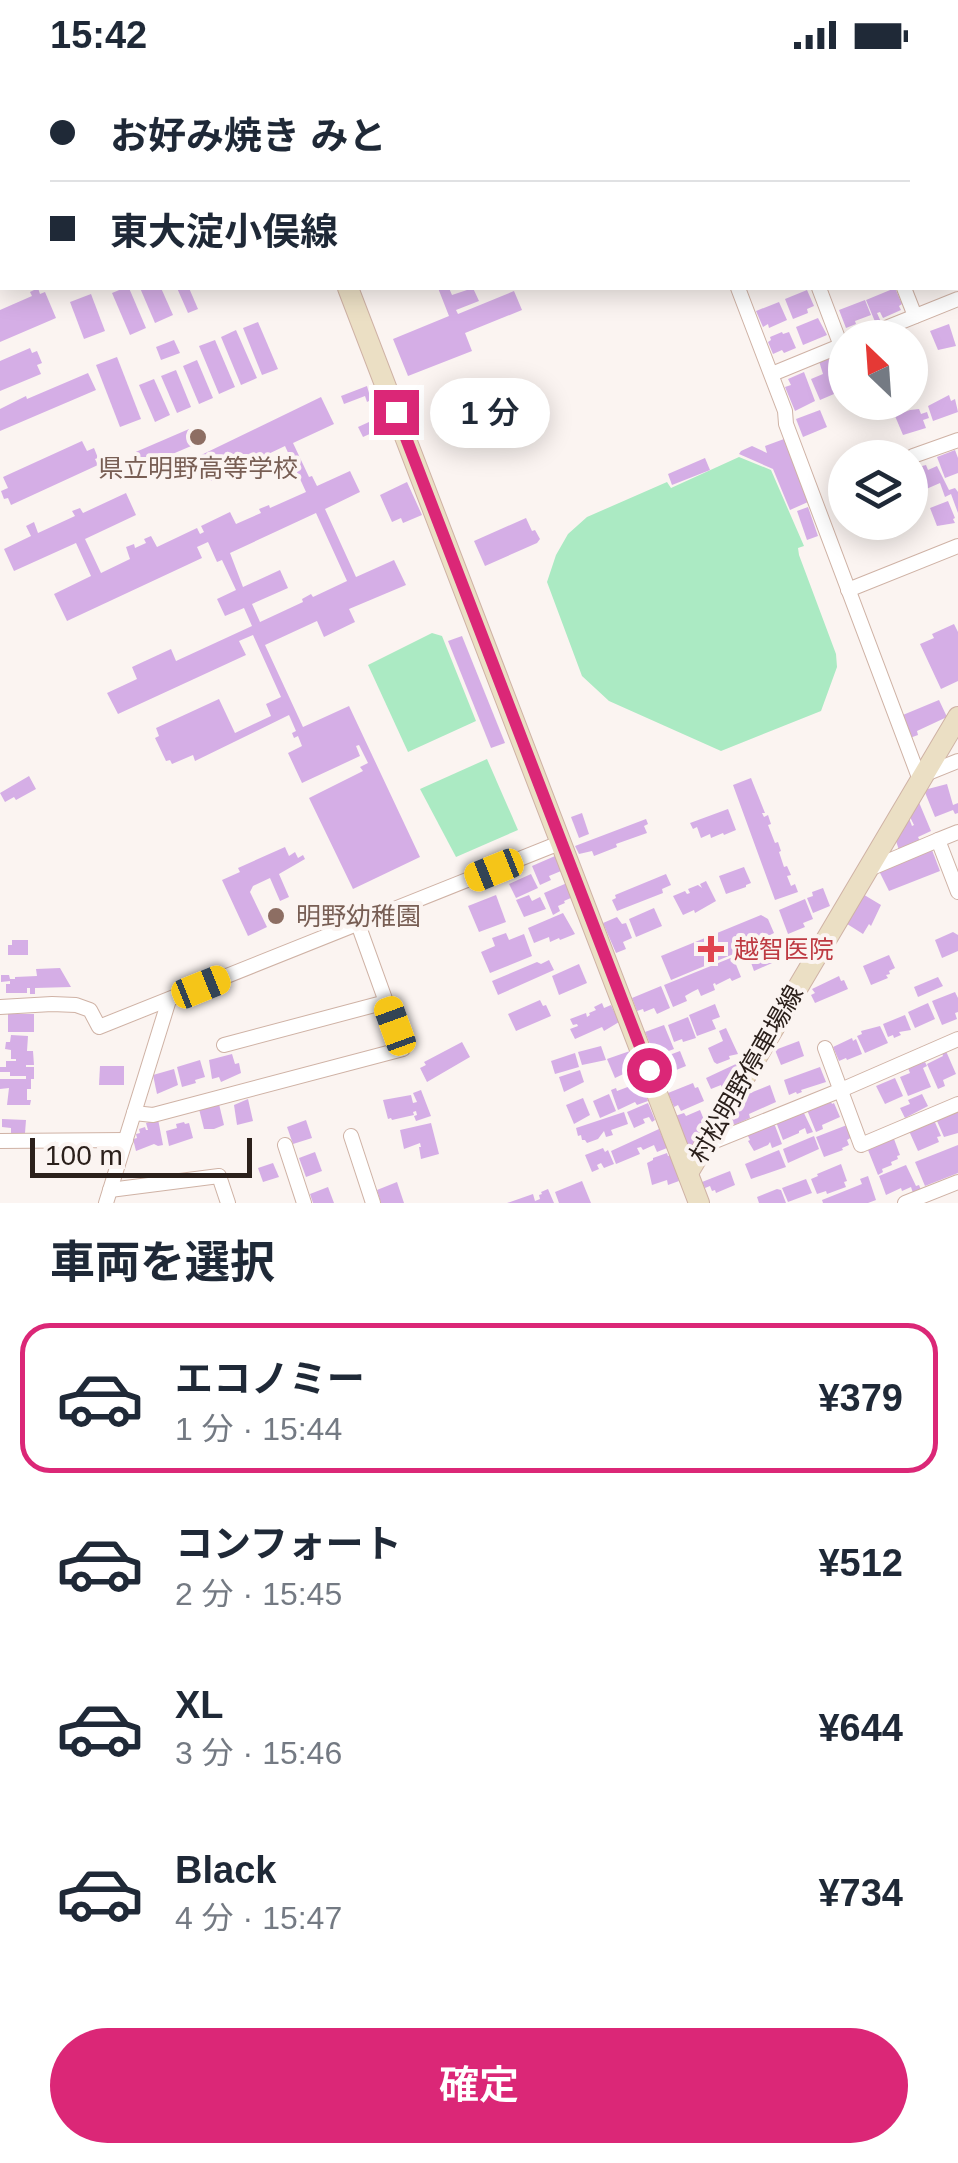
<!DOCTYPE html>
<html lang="ja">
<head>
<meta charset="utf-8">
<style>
  :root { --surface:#fff; --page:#f6f6f7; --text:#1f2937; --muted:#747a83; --line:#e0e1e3; --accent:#db2777 }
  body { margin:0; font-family:Arial,"Noto Sans JP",sans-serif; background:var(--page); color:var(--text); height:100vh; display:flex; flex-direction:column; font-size:38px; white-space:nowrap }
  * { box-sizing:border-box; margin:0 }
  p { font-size:32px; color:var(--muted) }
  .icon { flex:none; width:55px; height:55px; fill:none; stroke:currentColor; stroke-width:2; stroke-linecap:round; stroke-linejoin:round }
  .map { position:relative; height:1133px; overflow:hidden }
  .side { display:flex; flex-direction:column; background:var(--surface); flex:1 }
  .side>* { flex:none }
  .top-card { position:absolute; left:0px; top:0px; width:960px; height:220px; box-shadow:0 5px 25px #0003; display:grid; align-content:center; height:220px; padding:0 50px; background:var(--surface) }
  .needle { width:65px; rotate:335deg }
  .controls { position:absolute; left:828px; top:250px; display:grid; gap:20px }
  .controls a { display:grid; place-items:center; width:100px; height:100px; border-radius:50%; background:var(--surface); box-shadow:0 5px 25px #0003; font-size:50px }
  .scale { position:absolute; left:30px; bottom:25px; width:222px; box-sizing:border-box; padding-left:10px; border:5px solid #2b201b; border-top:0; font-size:28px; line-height:35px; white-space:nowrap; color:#2b201b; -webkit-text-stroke:8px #fbf4f1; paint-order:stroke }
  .end { position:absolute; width:45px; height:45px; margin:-22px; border:12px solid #db2777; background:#fff; box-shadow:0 0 0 5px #fff }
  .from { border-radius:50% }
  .bubble { position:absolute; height:70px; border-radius:35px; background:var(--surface); box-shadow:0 5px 25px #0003; font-size:32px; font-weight:600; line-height:70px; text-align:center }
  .car { position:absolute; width:30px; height:60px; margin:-30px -15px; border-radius:12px; box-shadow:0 0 8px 2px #0007; background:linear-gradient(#f5c518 24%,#345 0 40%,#f5c518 0 76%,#345 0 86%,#f5c518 0) }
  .top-card b { display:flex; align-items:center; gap:35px; height:95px; font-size:38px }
  .top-card b+b { border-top:2px solid var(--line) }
  .top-card i { width:25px; height:25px; background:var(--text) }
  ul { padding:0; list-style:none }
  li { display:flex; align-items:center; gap:30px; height:150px; margin:0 20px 15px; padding:0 30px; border:5px solid transparent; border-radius:30px }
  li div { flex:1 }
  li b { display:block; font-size:38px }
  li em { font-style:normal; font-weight:600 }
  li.on { border-color:var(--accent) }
  li>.icon { width:90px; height:90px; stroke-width:1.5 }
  h2 { padding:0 50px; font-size:45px; line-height:120px }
  .cta { display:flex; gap:20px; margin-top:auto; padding:20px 50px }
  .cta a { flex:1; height:115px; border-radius:60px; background:var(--accent); color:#fff; font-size:40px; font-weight:600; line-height:115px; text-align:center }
  .status { display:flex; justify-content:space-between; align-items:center; height:70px; padding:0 50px; background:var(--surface); direction:ltr }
  .status svg { height:28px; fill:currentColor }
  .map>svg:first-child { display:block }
  .pitch { fill:#abeac3 }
  .building { fill:#d5aee6; fill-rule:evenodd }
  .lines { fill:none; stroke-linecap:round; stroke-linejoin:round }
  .minor-casing { stroke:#cfb2a5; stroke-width:16 }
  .secondary-casing { stroke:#cfb2a5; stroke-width:22 }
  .minor { stroke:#fff; stroke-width:14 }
  .secondary { stroke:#ebdfc4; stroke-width:20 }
  .route { stroke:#db2777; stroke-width:12 }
  .education-dot { fill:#8d6e63; stroke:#fbf4f1; stroke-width:4 }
  .health-dot { fill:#e0444e; stroke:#fbf4f1; stroke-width:4 }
  .labels { text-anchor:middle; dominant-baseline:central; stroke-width:8; stroke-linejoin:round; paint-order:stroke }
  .education-label { font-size:25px; fill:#785e54; stroke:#fbf4f1 }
  .health-label { font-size:25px; fill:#be3a42; stroke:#fbf4f1; text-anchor:start }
  .street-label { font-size:25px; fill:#2b201b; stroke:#fbf4f1 }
</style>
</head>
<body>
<div class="status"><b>15:42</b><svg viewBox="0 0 49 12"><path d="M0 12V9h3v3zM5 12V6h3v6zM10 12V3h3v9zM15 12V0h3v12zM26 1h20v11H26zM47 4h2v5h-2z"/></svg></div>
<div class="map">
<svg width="958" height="1133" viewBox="0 0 958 1133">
  <rect width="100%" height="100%" fill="#fbf4f1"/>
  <g class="pitch">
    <polygon points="739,387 771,400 804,476 798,478 799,485 836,584 837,597 821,641 721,681 609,631 582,606 547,512 556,485 568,464 587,447 667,412 671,418"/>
    <polygon points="432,563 442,566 476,651 408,682 368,595"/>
    <polygon points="487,689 518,760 456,787 420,719"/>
  </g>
  <g class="building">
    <polygon points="38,218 40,224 45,222 56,248 0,272 0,240 32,226 30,222"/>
    <polygon points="124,218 129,218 146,258 130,265 112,223"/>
    <polygon points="140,218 161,218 173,245 155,253"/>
    <polygon points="177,218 189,218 198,239 188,243"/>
    <polygon points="438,218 449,218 452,225 473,218 479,231 456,240 458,244 514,221 522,240 465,263 472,281 408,306 393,269 449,246"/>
    <polygon points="895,218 902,234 899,236 901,240 883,248 880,242 877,243 881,252 876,254 866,230"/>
    <polygon points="807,220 814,236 807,239 808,243 793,249 785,229"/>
    <polygon points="91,224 105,261 84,269 70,232"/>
    <polygon points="865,230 871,245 855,251 856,254 846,258 839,240"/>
    <polygon points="779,232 787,250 769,258 768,254 763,257 756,241"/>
    <polygon points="818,248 827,265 803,275 796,257"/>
    <polygon points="258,252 278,299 262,305 243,258"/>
    <polygon points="949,254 956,276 938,280 930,261"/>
    <polygon points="236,260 257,308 241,315 221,267"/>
    <polygon points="782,262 783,264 789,262 796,278 784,283 782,280 773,284 768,272 771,270 770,267"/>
    <polygon points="174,270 180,283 161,290 156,277"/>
    <polygon points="215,270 235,317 219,324 199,276"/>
    <polygon points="30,278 32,283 37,281 42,293 37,295 41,304 0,321 0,291"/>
    <polygon points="117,287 141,349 120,357 96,295"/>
    <polygon points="830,287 834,299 832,300 841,321 820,330 811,309 823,304 819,291"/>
    <polygon points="197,290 213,328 199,334 183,296"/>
    <polygon points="176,300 191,337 177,343 161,306"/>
    <polygon points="804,302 815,331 795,341 785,317 791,315 788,309"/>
    <polygon points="88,303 96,320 0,361 0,339 26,326 27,329"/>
    <polygon points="154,309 170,345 155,352 139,315"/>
    <polygon points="367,316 371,330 367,332 365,326 344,334 341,326"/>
    <polygon points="949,325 951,331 955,329 958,342 933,351 928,336"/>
    <path d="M321,327L334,354L293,373L309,407L312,406L317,416L350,401L360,422L325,439L356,507L394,490L406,515L349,539L355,552L324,567L317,551L265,575L303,657L349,636L420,787L353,819L309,728L363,701L360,697L368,693L359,675L356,676L360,686L302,713L288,683L302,676L298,666L294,668L292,663L296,661L289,645L195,691L193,685L172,694L170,690L166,691L155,668L159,666L156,658L219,629L235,663L271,646L266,634L281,627L253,565L239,571L246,585L118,644L107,623L137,609L132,597L171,579L176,591L252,556L244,538L225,546L217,529L236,520L222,490L217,492L208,472L197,477L202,488L67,551L54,524L91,506L76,473L14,501L4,479L31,466L26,456L34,452L38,463L75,446L72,441L80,438L83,443L126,423L136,445L85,469L101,503L130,489L126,477L134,474L135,478L146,473L144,469L151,466L157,477L197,458L200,464L204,462L201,456L230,442L236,454L261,443L259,439L269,435L270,438L306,422L285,376L211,411L208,403L203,405L195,388ZM316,443L347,511L313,527L311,524L302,529L303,532L260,552L252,534L288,518L280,500L243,517L230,483Z"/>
    <polygon points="919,339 921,344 927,342 929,348 923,350 926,358 903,365 895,346 910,340"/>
    <polygon points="820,340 827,357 803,367 796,349"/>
    <polygon points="380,347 385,357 363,367 358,357"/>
    <polygon points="189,359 196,374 137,399 131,384"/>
    <polygon points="784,369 808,432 790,440 773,399 739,384 741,381 752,376 767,383 765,376"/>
    <polygon points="82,371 87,381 94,378 98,388 95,389 98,395 11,435 8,428 4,429 1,421 8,418 3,407"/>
    <polygon points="955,380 958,388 958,403 945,408 937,387"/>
    <polygon points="705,388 710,400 672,415 668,404"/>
    <polygon points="926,395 928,400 937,396 949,420 955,418 958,422 958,443 951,424 945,427 940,413 924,420 918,404 924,402 922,396"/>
    <polygon points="407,412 422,445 403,453 401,448 392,452 380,425"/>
    <polygon points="948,431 955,448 953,449 955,453 937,456 930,438"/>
    <polygon points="808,437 818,466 807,470 797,441"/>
    <polygon points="526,448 532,461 535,460 540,469 537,473 485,496 474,471"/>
    <polygon points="954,554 958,562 958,611 941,619 920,574 934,568 932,564"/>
    <polygon points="462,566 505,673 491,678 448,571"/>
    <polygon points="939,630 947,647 917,661 918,665 907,669 898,647"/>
    <polygon points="29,706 36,719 16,730 14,727 5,732 0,723"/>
    <polygon points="751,708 765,743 762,743 764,747 768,745 771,754 768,755 775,773 778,772 781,781 779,782 784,797 787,796 791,805 787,806 791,816 795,814 798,822 775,830 733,715"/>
    <polygon points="947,714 953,735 958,733 958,743 955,744 953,740 935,747 924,720"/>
    <polygon points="918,730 931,761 918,767 920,771 899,780 895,768 899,767 899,760 905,758 904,756 909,748 912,756 914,755 909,745"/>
    <polygon points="728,739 736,760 724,765 723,763 711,768 710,764 701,768 697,757 693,759 690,753"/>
    <polygon points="582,743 589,764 579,768 571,747"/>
    <polygon points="646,749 648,754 644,756 647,763 616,774 617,777 594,786 592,781 579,784 575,776"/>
    <polygon points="285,777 289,786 295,782 298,788 303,785 305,789 279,804 289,827 280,831 270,808 253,816 250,822 267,857 248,866 222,810 240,802 238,798"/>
    <polygon points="932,780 940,801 889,821 879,801"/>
    <polygon points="555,786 561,801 549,806 551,810 540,815 532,796"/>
    <polygon points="744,797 751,813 746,815 746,817 726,824 719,806"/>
    <polygon points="531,804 538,818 516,828 509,814"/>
    <polygon points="666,804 671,815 662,819 663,823 617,841 612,830 616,828 615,825"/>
    <polygon points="706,811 716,831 695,843 694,840 683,845 673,826 685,821 687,824 690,823 688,819 698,815 702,818 700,814"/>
    <polygon points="567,813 573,827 564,831 565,833 558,836 560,841 553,845 544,823"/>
    <polygon points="823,818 830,836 813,843 807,828 813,826 812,822"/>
    <polygon points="861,823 881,835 871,856 869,854 863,864 844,852"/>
    <polygon points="496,825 506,852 479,862 468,836"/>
    <polygon points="529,825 532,831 540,827 546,839 524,847 516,830"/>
    <polygon points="805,829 813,849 803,853 805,857 788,864 779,840"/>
    <polygon points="654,838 662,856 636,867 629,849"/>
    <polygon points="563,843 575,864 560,870 559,868 550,872 549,867 534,873 528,858"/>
    <polygon points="761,845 768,849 774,863 770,865 773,870 766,873 764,868 759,870 760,873 671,910 661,886"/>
    <polygon points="617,847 622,854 626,853 632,868 623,872 626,879 616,883 603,853"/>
    <polygon points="953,862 958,865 958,881 942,888 935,870"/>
    <polygon points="506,863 509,870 524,864 532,886 490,903 481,882 495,876 492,868"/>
    <polygon points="12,870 28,870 28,885 8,885 8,875 12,875"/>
    <polygon points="773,871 781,889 754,901 749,887 737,892 734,886"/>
    <polygon points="889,885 895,898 889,901 890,904 886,905 888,908 871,915 863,896"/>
    <polygon points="733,887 741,907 732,911 730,908 716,915 715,913 713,914 715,920 701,926 698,919 692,922 685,926 687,931 673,937 664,915"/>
    <polygon points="549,890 554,900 498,925 492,911 537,892 541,894"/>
    <polygon points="579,894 587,913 559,925 552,906"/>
    <polygon points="60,898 71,917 35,918 35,924 30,924 30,918 27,918 27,923 6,923 6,914 10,914 10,911 1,912 1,905 9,905 10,909 15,909 15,907 37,906 36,899"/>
    <polygon points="839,906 841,911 844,910 848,919 815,933 811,925 815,923 812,919"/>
    <polygon points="938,907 943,916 918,927 914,917"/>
    <polygon points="661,916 670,938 657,944 654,938 644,942 643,939 637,941 632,928"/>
    <polygon points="955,922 958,928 958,942 955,943 957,949 942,955 932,931"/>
    <polygon points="540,930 543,936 546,935 551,946 516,961 508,944"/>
    <polygon points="602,933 604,938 611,935 619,952 604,961 602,957 575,969 570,959 578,956 577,954 573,955 570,949 586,943 587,947 590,945 589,943 596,940 594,937"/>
    <polygon points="928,933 935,949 915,958 908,942"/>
    <polygon points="715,934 720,947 712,950 716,959 697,966 689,945"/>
    <rect x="8" y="944" width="26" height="18"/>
    <polygon points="905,945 911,960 899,962 901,965 894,968 893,965 888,967 883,954"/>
    <polygon points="688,947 696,968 683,972 682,969 674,972 668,955"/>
    <polygon points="664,955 674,979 655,986 645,962"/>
    <polygon points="880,956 888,973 865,983 857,966 862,964 861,961"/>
    <polygon points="726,958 738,984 729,986 730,989 717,994 714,992 708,978 723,971 719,961"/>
    <polygon points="11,965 28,966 27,981 33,981 34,995 26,995 26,997 34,997 34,1009 31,1009 31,1019 27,1019 27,1030 31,1030 30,1035 7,1035 9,1018 0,1019 0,1009 26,1009 26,1006 10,1006 10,1002 0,1002 0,997 6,997 6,991 16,991 16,989 11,989 11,980 5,979 6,972 10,972"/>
    <polygon points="852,968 853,971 856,969 862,984 847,990 846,988 839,991 833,977"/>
    <polygon points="799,971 804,986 781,995 775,980"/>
    <polygon points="462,972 470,987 427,1012 420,998 426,995 424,992"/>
    <polygon points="601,976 606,990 582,995 578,982"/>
    <polygon points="630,981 636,998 615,1008 607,989"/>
    <polygon points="680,981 686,996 664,1005 656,990"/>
    <polygon points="946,981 956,1004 943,1010 945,1016 938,1019 927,994 943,986 942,983"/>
    <polygon points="575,983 579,997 555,1004 551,991"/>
    <polygon points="232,984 235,994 239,993 241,1003 221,1012 219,1007 212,1009 209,990"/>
    <polygon points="200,990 205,1007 195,1010 196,1013 182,1017 177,997"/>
    <polygon points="925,992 927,996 923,998 931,1017 908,1026 900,1007 910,1003 908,998"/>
    <polygon points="738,993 740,997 730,1014 722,1018 721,1015 711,1019 706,1008"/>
    <polygon points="100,996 124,996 124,1015 99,1015"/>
    <polygon points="820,997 826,1012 801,1020 802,1022 797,1024 796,1022 789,1025 784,1010"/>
    <polygon points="174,999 178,1015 157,1024 153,1005"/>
    <polygon points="580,1000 584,1012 564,1022 559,1007"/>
    <polygon points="895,1008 903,1026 885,1034 876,1016"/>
    <polygon points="641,1012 648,1031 637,1035 635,1032 618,1040 611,1020 616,1018 617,1021"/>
    <polygon points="693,1013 695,1018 698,1017 704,1031 681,1041 678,1035 674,1037 668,1023"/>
    <polygon points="770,1015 776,1032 749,1044 750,1048 734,1055 730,1044 741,1040 738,1033 746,1028 745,1025"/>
    <polygon points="421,1020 431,1046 416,1051 414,1046 417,1045 416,1041 413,1042 414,1045 392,1050 391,1048 388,1049 383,1030 411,1025 413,1033 417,1032 413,1023"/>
    <polygon points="609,1024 616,1041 600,1048 593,1031"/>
    <polygon points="922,1024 928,1036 905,1048 900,1038 910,1034 908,1030"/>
    <polygon points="583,1028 590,1045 574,1054 566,1035"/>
    <polygon points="248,1029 253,1051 237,1055 234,1035"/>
    <polygon points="830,1030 832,1034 834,1033 840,1047 822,1055 823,1059 816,1062 807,1040"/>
    <polygon points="648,1033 655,1050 652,1052 649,1047 643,1049 645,1053 634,1058 627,1042"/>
    <polygon points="219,1034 224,1055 214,1059 204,1059 199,1039"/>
    <polygon points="700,1040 707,1057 697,1073 688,1077 675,1046 684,1043 686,1046"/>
    <polygon points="803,1041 813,1062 807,1064 805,1058 799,1061 799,1063 783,1070 776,1052"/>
    <polygon points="958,1041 958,1063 944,1067 937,1051"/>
    <polygon points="624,1042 628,1054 611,1060 613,1065 606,1067 604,1061 598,1069 587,1073 585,1070 582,1070 581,1065 578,1066 576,1058"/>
    <polygon points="2,1049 26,1050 25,1063 11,1063 11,1058 2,1057"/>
    <polygon points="158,1049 163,1075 158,1076 154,1074 136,1081 133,1069 137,1068 136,1064 140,1063 139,1059 145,1057 146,1060 148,1060 146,1053"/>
    <polygon points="306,1050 312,1068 293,1074 287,1057"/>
    <polygon points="934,1050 941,1066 937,1067 939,1072 918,1081 909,1061"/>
    <polygon points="184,1052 185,1054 189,1053 193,1068 169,1076 166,1061 177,1058 176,1054"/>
    <polygon points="431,1053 439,1084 421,1089 419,1077 421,1077 420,1073 404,1079 400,1060"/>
    <polygon points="774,1053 782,1074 772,1078 770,1072 768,1075 754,1081 748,1071 750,1070 747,1064"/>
    <polygon points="847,1055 852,1067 847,1070 849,1075 842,1078 843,1080 824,1087 816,1067"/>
    <polygon points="659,1059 667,1078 657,1082 654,1075 643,1080 641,1077 637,1078 640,1084 616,1094 611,1081"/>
    <polygon points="814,1066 819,1079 788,1093 783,1079"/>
    <polygon points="894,1069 900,1085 897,1086 898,1089 891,1092 892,1095 882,1099 883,1102 878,1105 868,1080"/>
    <polygon points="958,1075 958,1103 925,1116 915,1092"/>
    <polygon points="603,1078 605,1082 608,1080 614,1094 604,1098 601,1093 597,1095 599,1099 592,1102 585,1085"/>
    <polygon points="779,1080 786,1097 751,1109 745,1094"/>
    <polygon points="315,1082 322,1101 306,1107 299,1088"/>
    <polygon points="667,1083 668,1086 671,1085 679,1111 668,1115 667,1110 652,1115 647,1093 653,1090 653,1088"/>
    <polygon points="273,1093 279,1107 263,1112 258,1098"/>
    <polygon points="841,1094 847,1111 844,1112 846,1117 827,1124 826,1121 817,1124 811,1109 818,1106 817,1104"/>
    <polygon points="906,1095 916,1116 919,1115 921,1120 913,1123 911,1117 902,1121 901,1118 886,1125 879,1106"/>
    <polygon points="730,1101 735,1115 716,1123 715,1120 712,1121 710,1116 705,1118 702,1112"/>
    <polygon points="868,1106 876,1130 868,1133 823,1133 822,1130 862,1114 860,1109"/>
    <polygon points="806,1109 812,1123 788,1132 782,1118"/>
    <polygon points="582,1111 591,1133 559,1133 555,1122"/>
    <polygon points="397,1112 404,1133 381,1133 377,1120"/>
    <polygon points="328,1117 334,1133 313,1133 310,1124"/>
    <polygon points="548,1119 554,1133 507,1133 533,1124 535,1131 540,1129 539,1125 542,1124 541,1122"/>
    <polygon points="777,1119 781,1120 786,1133 759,1133 757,1127"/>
  </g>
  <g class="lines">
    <g class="minor-casing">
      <g id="minor">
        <polyline points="817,0 818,2"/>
        <polyline points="137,2 143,0"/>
        <polyline points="0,59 2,58"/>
        <polyline points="958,119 958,118"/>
        <polyline points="738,218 785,341 786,354 920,710"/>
        <polyline points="819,218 841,276"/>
        <polyline points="904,218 915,246"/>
        <polyline points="861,268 958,229"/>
        <polyline points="772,304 845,274"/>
        <polyline points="913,386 958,370"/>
        <polyline points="848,520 958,476"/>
        <polyline points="923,705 958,691"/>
        <polyline points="938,770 958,762"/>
        <polyline points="867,800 938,770 958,822"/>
        <polyline points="0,937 52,934 76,935 90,940 99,957 562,772"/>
        <polyline points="224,975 386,932"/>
        <polyline points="825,978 861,1075 958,1034"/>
        <polyline points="134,1043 153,1045 403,979 358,854"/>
        <polyline points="351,1066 373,1133"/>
        <polyline points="0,1071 126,1070"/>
        <polyline points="285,1075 304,1133"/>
        <polyline points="705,1075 841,1020 958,969"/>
        <polyline points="110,1120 219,1106 228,1133"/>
        <polyline points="106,1133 169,930"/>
        <polyline points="905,1133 958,1112"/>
      </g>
    </g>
    <g class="secondary-casing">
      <g id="secondary">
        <polyline points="266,0 267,2"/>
        <polyline points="348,218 699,1133"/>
        <polyline points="688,1103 958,647"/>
      </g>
    </g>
    <use href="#minor" class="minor"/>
    <use href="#secondary" class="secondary"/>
  </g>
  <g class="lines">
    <polyline class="route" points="396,342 649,1000"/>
  </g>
  <g class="education-dot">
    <circle cx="198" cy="367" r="10"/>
    <circle cx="276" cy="846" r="10"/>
  </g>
  <path class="health-dot" d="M706 864h10v10h10v10h-10v10h-10v-10h-10v-10h10z"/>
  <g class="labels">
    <g class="education-label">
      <text x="198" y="398">県立明野高等学校</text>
      <text x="296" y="846" text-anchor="start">明野幼稚園</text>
    </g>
    <g class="health-label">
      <text x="734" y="879">越智医院</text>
    </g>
    <g class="street-label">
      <text transform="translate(746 1004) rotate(-60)">村松明野停車場線</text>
    </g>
  </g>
</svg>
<div class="controls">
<a><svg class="needle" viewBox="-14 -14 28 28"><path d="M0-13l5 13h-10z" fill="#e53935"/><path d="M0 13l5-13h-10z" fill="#747a83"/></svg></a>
<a><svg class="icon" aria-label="layers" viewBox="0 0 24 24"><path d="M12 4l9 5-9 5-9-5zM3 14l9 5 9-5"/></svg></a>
</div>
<div class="scale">100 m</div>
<i class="end from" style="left:649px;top:1000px"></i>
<i class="end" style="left:396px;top:342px"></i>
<div class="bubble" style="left:430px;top:308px;width:120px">1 分</div>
<i class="car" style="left:494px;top:800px;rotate:248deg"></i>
<i class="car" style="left:201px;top:917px;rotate:68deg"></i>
<i class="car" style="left:395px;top:956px;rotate:340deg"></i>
<div class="top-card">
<b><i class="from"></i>お好み焼き みと</b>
<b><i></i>東大淀小俣線</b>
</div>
</div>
<section class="side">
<h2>車両を選択</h2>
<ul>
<li class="on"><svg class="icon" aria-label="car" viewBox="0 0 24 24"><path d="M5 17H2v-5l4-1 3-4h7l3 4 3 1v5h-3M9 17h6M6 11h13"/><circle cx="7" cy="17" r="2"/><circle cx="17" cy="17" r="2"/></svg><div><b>エコノミー</b><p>1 分 · 15:44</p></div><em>¥379</em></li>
<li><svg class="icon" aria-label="car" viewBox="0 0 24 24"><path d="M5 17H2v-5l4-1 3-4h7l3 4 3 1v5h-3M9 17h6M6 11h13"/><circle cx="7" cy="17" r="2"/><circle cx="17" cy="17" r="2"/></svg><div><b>コンフォート</b><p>2 分 · 15:45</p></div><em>¥512</em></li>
<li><svg class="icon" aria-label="car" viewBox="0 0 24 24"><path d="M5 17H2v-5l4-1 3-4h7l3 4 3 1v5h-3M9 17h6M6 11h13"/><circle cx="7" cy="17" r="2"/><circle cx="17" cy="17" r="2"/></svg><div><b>XL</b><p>3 分 · 15:46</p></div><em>¥644</em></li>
<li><svg class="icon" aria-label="car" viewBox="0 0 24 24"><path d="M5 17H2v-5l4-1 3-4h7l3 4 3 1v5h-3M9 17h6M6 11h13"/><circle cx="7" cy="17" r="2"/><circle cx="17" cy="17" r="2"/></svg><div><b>Black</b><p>4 分 · 15:47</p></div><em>¥734</em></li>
</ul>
<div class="cta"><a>確定</a></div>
</section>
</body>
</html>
